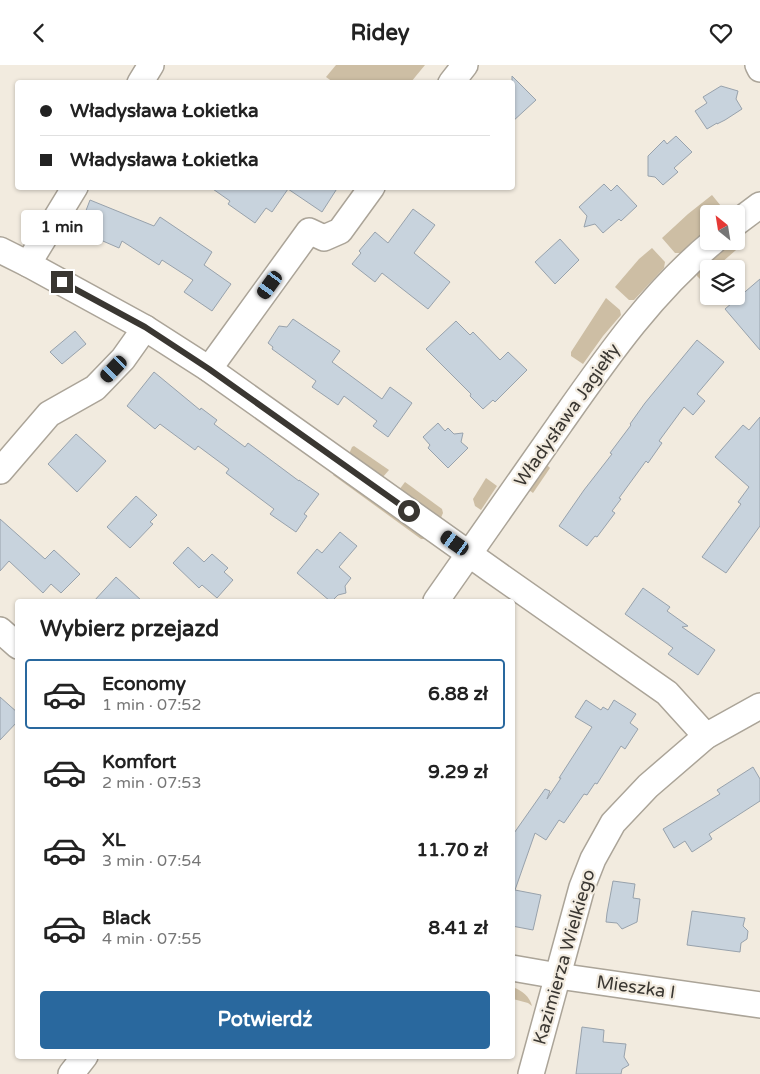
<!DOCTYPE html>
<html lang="pl">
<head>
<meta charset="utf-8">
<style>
  :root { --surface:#fff; --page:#f2f2f2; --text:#222; --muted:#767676; --line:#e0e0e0; --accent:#29689e }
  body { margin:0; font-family:"Varela Round",sans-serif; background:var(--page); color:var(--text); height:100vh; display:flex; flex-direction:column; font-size:19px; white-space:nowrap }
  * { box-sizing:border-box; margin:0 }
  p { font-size:16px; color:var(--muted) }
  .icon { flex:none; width:28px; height:28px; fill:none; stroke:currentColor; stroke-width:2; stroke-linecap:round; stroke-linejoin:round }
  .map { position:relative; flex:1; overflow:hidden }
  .side { position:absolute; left:15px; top:534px; width:500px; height:460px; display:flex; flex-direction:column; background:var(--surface); border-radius:5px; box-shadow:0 1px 4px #0004 }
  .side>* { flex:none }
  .guide { position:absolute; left:15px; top:15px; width:500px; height:110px; border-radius:5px; box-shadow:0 1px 4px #0004; display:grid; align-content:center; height:110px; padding:0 25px; background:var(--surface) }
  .needle { width:32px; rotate:330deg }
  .buttons { position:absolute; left:700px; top:140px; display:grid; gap:10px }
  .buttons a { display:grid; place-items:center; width:45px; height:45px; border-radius:5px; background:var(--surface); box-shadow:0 1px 4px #0004; font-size:25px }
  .end { position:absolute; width:22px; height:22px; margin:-11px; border:6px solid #3a3732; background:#fff; box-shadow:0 0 0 2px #fff }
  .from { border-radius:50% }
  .bubble { position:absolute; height:35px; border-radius:5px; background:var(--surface); box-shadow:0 1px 4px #0004; font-size:16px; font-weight:800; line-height:35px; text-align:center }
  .car { position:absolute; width:15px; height:30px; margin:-15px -8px; border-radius:6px; box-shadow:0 0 4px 1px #0007; background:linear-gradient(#222 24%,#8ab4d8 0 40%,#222 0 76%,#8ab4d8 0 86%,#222 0) }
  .guide b { display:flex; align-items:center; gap:18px; height:48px; font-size:19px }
  .guide b+b { border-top:1px solid var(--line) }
  .guide i { width:12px; height:12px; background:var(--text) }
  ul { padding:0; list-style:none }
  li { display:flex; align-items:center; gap:15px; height:70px; margin:0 10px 8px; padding:0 15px; border:2px solid transparent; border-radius:5px }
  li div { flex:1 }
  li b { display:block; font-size:19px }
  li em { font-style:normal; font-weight:800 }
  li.current { border-color:var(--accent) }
  li>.icon { width:45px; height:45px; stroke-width:1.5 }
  h2 { padding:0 25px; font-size:22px; line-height:60px }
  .cta { display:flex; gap:10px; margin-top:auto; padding:10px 25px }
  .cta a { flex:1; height:58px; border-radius:5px; background:var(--accent); color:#fff; font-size:20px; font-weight:800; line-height:58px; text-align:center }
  header { display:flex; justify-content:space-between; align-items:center; height:65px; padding:0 25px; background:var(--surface); font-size:22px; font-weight:800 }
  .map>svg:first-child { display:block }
  .green { fill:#cdbea4 }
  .building { fill:#c8d3dd; stroke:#98a2ac }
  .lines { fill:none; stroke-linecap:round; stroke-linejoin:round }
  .minor-casing { stroke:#aba498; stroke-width:28 }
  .minor { stroke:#fff; stroke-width:25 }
  .route { stroke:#3a3732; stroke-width:6 }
  .labels { text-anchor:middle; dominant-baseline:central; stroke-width:4.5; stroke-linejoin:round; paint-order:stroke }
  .street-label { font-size:18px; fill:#3a3732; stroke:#f2ebdf }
</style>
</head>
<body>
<header><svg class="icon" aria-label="back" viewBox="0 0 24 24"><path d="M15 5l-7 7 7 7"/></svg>Ridey<svg class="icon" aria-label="heart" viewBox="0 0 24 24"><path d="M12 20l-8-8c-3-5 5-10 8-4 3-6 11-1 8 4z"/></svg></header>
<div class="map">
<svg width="760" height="1009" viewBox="0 0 760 1009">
  <rect width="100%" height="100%" fill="#f2ebdf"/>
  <g class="green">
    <polygon points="336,0 425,0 411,17 333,17 326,12"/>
    <polygon points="712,130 725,146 724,149 709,149 709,163 681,188 675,188 662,173 688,149"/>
    <polygon points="736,174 740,174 743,179 714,204 709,204 709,209 701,215 697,211 697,205 732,176 736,176"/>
    <polygon points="652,183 665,197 664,203 634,235 629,235 615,222 639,194"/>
    <polygon points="606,233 620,245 621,250 603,271 583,299 571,291 571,287"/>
    <polygon points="354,381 389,405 382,413 349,389 352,382"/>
    <polygon points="547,400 550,403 533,428 529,425"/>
    <polygon points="335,408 427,471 425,474 421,474 333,410"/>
    <polygon points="486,413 497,421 481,445 475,441 473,434"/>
    <polygon points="405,417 442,444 443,448 440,455 399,425"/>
    <path d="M512,922C522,925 530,932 532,941L528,938L513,934Z"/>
  </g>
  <g class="building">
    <polygon points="512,11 536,35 512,57"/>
    <polygon points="721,21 738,26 736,34 742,44 725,55 717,59 717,58 707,64 695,46 707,38 703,32"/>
    <polygon points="676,71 692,87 674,103 678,107 663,120 655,112 648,111 648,91 664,75 667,79"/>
    <polygon points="604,119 611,126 617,120 637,141 621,156 619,154 603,168 595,159 584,162 587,151 579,142"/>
    <polygon points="210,122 338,122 322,147 288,124 272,147 266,143 255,158 228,139 230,136"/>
    <polygon points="90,135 154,161 160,152 212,187 204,200 231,219 212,246 184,227 193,215 162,195 159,200 122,176 119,183 89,170 93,160 82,156"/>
    <polygon points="413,144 435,160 414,188 450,217 428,244 382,208 375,217 352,199 361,188 359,186 375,167 388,178"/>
    <polygon points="560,174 579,195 555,219 535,197"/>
    <polygon points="760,214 760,285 725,244"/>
    <polygon points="293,254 340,286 332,297 382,334 390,322 412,338 388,372 373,361 377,356 344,331 338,340 312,322 316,316 272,284 273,282 268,278 279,261 287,262"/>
    <polygon points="456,256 470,270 473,267 500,295 508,287 527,305 495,337 493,335 483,344 470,331 471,329 426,284"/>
    <polygon points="75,266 86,279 62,299 50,287"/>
    <polygon points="697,275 724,297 697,329 705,336 693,350 684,342 659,376 662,378 648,398 646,396 619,433 621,434 612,446 615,448 597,472 595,471 587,481 559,461 584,425 612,389 610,388 631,360 630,359 645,338"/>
    <polygon points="154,307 200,345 201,343 217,355 214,359 245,382 248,378 299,416 299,415 319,429 304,449 307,451 296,467 270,449 274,444 226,408 229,404 198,381 195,385 160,359 155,364 127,341"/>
    <polygon points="760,352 760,461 726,508 702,492 741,439 738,437 749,422 715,392 743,360 749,365"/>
    <polygon points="438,358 445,366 448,363 454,369 463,368 461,377 468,383 448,403 428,383 430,380 423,372"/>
    <polygon points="76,369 106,396 77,427 48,399"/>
    <polygon points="136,431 157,450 150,457 153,459 130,483 107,462"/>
    <polygon points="0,454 45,494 54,485 80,509 61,528 51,519 43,528 9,496 0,506"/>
    <polygon points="340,467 357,481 339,502 351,513 345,521 346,528 338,530 332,536 330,536 297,508 317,484 322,488"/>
    <polygon points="188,482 204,497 212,489 228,503 224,507 233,515 217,533 202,520 199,523 173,498"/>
    <polygon points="116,512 142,536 94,536"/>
    <polygon points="643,523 670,542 667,546 688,561 682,562 715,585 698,610 668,589 673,583 625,549"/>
    <polygon points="0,632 18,648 18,656 0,675"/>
    <polygon points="586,635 601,645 603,642 608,645 614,635 636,649 630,658 638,664 625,684 621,681 597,719 595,718 587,730 584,729 564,758 559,755 546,775 535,768 515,825 541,830 533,865 512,861 512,771 545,724 550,726 547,734 561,713 559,713 592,662 575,652"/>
    <polygon points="753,702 760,714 760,736 709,769 712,774 692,787 685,776 674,783 663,764 720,729 717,725"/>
    <polygon points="613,816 635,819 633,833 640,834 637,857 622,864 617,858 606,857 607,848"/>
    <polygon points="692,846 745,853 743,861 748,866 747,874 741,878 740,887 687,880"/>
    <polygon points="582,962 604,965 603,977 626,979 624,992 629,1000 622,1004 621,1009 576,1009"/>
  </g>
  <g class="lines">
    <g class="minor-casing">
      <g id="minor">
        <polyline points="758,0 760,4"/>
        <polyline points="140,18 151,0"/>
        <polyline points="451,18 465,0"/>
        <polyline points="736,158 760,140"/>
        <polyline points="0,185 28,199 145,263 209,304 493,506 667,628 706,671"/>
        <polyline points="28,199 75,122"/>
        <polyline points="209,304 309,166 324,173 340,166 372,122"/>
        <polyline points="0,406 49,349 95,323 123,294 145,263"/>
        <path d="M436,536C478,477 519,418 560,359C607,292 651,228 714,176"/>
        <polyline points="0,565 18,581"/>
        <polyline points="512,903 558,911 760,940"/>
        <polyline points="71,1009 85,991"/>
        <polyline points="531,1009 582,822 593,794 613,758 648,721 706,671 760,641"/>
      </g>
    </g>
    <use href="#minor" class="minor"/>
  </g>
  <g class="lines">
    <polyline class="route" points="62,217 145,262 209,304 409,446"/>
  </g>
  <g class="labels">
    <g class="street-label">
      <text transform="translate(567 350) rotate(-55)">Władysława Jagiełły</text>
      <text transform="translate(564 892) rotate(-74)">Kazimierza Wielkiego</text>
      <text transform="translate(636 922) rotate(8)">Mieszka I</text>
    </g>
  </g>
</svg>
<div class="buttons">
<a><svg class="needle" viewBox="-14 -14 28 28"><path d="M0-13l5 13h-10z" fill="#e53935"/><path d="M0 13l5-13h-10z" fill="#767676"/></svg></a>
<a><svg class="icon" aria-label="layers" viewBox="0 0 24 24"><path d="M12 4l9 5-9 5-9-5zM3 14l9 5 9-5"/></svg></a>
</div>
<i class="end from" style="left:409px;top:446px"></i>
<i class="end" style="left:62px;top:217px"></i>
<div class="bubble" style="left:21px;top:145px;width:82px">1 min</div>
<i class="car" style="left:270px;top:220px;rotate:216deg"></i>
<i class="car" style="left:114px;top:304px;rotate:224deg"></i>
<i class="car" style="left:455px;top:478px;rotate:305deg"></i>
<div class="guide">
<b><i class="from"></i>Władysława Łokietka</b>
<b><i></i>Władysława Łokietka</b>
</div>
<section class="side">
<h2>Wybierz przejazd</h2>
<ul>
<li class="current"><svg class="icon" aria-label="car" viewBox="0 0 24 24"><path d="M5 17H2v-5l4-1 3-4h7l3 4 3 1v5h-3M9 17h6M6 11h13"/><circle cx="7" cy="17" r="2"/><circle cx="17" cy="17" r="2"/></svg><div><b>Economy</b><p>1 min · 07:52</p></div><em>6.88 zł</em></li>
<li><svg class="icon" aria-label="car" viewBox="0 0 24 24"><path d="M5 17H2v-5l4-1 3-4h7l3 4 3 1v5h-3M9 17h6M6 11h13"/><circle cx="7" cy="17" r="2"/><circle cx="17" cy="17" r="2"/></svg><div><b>Komfort</b><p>2 min · 07:53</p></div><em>9.29 zł</em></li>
<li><svg class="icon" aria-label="car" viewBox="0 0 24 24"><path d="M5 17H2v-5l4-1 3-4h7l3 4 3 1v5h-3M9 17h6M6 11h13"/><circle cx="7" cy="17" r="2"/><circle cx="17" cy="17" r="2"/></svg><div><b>XL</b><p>3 min · 07:54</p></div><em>11.70 zł</em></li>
<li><svg class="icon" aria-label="car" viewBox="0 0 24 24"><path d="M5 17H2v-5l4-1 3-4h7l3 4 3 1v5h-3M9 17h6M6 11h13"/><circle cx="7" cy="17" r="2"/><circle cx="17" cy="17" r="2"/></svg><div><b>Black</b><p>4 min · 07:55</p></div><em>8.41 zł</em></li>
</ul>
<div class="cta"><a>Potwierdź</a></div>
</section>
</div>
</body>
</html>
